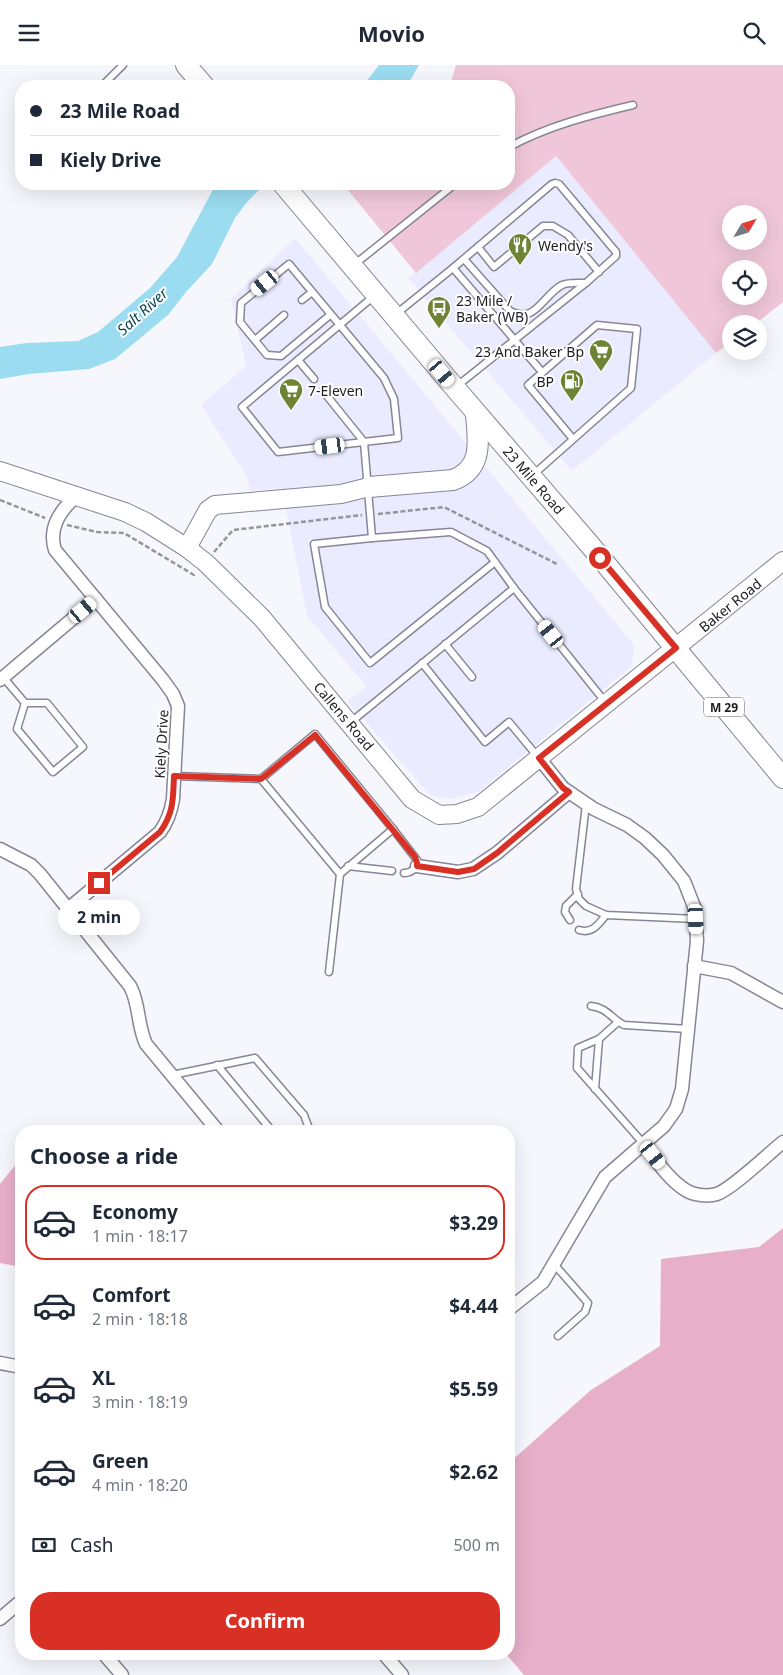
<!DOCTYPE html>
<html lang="en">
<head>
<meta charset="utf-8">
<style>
  :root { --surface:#fff; --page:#f6f6f7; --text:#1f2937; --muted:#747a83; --line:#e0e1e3; --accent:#d93025 }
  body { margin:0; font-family:"Noto Sans",sans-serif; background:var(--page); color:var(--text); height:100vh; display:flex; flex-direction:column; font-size:19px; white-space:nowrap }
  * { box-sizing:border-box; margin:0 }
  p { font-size:16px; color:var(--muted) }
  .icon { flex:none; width:28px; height:28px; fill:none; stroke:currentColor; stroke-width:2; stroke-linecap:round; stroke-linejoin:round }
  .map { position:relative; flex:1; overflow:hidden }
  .drawer { position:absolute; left:15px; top:1060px; width:500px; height:535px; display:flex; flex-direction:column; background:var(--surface); border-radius:20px; box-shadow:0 5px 20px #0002 }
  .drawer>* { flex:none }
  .banner { position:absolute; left:15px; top:15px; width:500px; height:110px; border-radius:20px; box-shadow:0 5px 20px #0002; display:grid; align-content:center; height:110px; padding:0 15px; background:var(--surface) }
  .needle { width:32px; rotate:52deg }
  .tools { position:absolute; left:722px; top:140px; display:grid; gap:10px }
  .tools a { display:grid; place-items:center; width:45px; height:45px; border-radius:50%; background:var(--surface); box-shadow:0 5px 20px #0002; font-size:25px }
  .end { position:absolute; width:22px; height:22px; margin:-11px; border:6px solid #d93025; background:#fff; box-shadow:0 0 0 2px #fff }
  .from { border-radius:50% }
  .bubble { position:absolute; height:35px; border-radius:18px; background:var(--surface); box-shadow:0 5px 20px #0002; font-size:16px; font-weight:700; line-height:35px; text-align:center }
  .car { position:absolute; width:15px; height:30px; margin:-15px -8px; border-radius:6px; box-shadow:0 0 4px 1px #0007; background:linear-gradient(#fff 24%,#345 0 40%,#fff 0 76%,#345 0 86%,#fff 0) }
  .banner b { display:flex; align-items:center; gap:18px; height:48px; font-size:19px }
  .banner b+b { border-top:1px solid var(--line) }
  .banner i { width:12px; height:12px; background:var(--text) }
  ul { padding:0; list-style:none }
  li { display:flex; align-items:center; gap:15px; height:75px; margin:0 10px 8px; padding:0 5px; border:2px solid transparent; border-radius:20px }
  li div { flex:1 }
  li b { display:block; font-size:19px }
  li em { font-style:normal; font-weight:700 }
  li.selected { border-color:var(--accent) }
  li>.icon { width:45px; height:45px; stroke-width:1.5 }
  h2 { padding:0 15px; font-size:22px; line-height:60px }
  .pay { display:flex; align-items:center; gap:12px; height:55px; padding:0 15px; font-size:19px }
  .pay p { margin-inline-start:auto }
  .cta { display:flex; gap:10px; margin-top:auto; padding:10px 15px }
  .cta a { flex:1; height:58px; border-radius:20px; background:var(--accent); color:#fff; font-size:20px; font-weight:700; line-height:58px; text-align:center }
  header { display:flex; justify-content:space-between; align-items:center; height:65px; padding:0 15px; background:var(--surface); font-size:22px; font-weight:700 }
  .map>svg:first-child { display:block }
  .built { fill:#eaebfe }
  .green { fill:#f0c7d8; fill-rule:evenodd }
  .forest { fill:#e7b0c8 }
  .water { fill:#9bdcf1 }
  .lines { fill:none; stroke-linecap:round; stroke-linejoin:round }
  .lane-casing { stroke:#868695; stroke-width:9 }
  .street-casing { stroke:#868695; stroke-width:15 }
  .secondary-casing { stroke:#868695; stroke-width:20 }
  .primary-casing { stroke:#868695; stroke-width:22 }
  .path { stroke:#94949b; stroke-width:2.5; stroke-dasharray:5 2.5; stroke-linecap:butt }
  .lane { stroke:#fff; stroke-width:6 }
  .street { stroke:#fff; stroke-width:12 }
  .secondary { stroke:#fff; stroke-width:18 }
  .primary { stroke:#fff; stroke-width:20 }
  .route { stroke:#d93025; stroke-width:6 }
  .labels { text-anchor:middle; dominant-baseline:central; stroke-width:4; stroke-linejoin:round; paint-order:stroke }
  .shield { fill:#fff; stroke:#616165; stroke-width:1 }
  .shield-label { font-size:12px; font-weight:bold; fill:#1d1d23 }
  .poi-label { font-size:14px; fill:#1d1d23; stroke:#fff; text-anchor:start }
  .street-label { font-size:14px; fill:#1d1d23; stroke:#fff }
  .water-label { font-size:15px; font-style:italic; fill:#0c4655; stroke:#fff }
</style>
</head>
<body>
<header><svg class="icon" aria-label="menu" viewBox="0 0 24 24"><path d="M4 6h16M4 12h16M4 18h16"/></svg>Movio<svg class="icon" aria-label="search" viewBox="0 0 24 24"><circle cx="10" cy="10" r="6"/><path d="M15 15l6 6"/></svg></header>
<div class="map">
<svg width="783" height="1610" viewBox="0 0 783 1610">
  <rect width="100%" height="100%" fill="#f6f6fd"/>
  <g class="built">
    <polygon points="556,91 716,288 572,406 408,213"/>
    <polygon points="295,173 634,580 632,601 478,727 449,734 430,730 347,636 367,622 307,551 282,423 250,426 247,411 201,340 246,301 231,234"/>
  </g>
  <path class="green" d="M456,0H783V237L755,259H731V277L716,288L556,91L416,208L343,119H509V21H446L451,17ZM731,149H759V176H731ZM731,204H759V231H731Z"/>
  <g class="forest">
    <polygon points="21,1093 21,1202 0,1198 0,1119"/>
    <polygon points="783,1163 783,1610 524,1610 506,1589 509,1589 509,1398 591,1325 660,1281 661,1194 759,1182"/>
  </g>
  <g class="water">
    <polygon points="379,0 419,0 407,21 363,21"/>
    <polygon points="216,119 265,119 247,137 235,153 212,199 186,227 168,250 115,294 89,304 29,309 0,314 0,282 27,278 78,276 98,267 150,223 177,192"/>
  </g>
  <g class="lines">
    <g class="lane-casing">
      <g id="lane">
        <polyline points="102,21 123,0"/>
        <path d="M509,82C548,61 590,50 633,40"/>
        <polyline points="478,182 494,202 543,161 553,161 568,170 599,207"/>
        <path d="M464,194L510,246C535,260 543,230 562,220C568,217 580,218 586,218"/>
        <polyline points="355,199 455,119"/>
        <polyline points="453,203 542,307"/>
        <polyline points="302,235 312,227"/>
        <polyline points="396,249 453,203 552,119 555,118 559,119 616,187 616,191 587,217 457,321"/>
        <polyline points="330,250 281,291 267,290 240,257 241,238 289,199 384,313 394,334 398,373 278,387 242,342 374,231"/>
        <polyline points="255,275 284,250"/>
        <polyline points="298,295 314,314"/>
        <polyline points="323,326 364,377 372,473 451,467 487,486 514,523 606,638"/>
        <polyline points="534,409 631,323 637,264 597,260 528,320 573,374"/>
        <polyline points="372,473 314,479 325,542 370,598 495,497"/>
        <polyline points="445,579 472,612"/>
        <polyline points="422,598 485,677 509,657 538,692"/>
        <polyline points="3,612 25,638 47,638 83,682 53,707 17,664 25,638"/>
        <polyline points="351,657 514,523"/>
        <polyline points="174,711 261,714 315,669 393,764 340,809 261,714"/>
        <polyline points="586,739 576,824 579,834 586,841 606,850 696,854"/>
        <path d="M393,764L417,795C418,802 412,808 404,808"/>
        <polyline points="348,801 392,806"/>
        <polyline points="570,855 565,847 566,841 578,829"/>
        <path d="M579,865C592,869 598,860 606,850"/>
        <polyline points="329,907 340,809"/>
        <path d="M591,941C608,943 610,953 624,960L688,964"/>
        <polyline points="618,957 599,974 578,983 577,1003 643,1078"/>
        <polyline points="217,1000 272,1066"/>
        <polyline points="172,1010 255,993 304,1050 310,1066"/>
        <polyline points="595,1024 599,974"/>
        <polyline points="554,1199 588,1238 585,1247 558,1271"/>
        <polyline points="509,1329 510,1330"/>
      </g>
    </g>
    <g class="street-casing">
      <g id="street">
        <polyline points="0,615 96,534"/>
        <path d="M0,784L31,800L40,809L130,921C140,939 137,960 146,979L218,1066"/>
        <polyline points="417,801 458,807 473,804 497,788 569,727"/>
        <path d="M68,844L160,767C168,756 171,747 173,734L178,641L173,629L163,615L55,485C48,463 60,446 76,431"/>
        <polyline points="694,901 731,908 783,937"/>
        <path d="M643,1078C656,1094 667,1113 684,1124C692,1130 707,1132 717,1129C733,1123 768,1089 783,1077"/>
        <polyline points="509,1244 543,1217 605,1112 664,1061 676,1044 682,1024 697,876 695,844 684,816 663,790 645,773 627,760 594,744 563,723 539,693"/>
        <polyline points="0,1298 21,1302"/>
        <polyline points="0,1554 21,1536"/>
        <polyline points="104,1589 122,1610"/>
        <polyline points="384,1589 402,1610"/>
      </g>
    </g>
    <g class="secondary-casing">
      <g id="secondary">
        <polyline points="0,406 125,447 146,457 187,483 206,498 262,553 412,734 439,750 457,749 478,742 783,496"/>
        <polyline points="187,483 208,445 215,440 341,429 369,422"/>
      </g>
    </g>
    <g class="primary-casing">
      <g id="primary">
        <polyline points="186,0 204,21"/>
        <polyline points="283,119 455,323 590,480 783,713"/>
        <path d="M369,422L453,415C484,403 478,376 476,349"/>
      </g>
    </g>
    <g class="path">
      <polyline points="0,435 45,453"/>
      <polyline points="378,449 444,442 557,499"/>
      <polyline points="67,460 97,467 124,468 194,510 196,508"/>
      <polyline points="214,487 233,465 362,450"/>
    </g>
    <use href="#lane" class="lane"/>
    <use href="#street" class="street"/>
    <use href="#secondary" class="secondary"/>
    <use href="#primary" class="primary"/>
  </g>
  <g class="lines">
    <path class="route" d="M99,818L160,767C174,748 173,733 174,711L261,714L315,670L415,792L417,798V801L458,807L474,804L497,788L569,727L563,723L539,693L676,583L600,493"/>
  </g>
  <defs>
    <g id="restaurant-pin" transform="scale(1.25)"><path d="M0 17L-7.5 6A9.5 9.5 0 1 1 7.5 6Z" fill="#6f8334" stroke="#fff"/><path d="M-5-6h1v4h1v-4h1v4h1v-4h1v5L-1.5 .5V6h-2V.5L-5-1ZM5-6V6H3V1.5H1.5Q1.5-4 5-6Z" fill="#fff"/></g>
    <g id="bus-pin" transform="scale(1.25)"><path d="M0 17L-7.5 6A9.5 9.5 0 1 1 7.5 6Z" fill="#6f8334" stroke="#fff"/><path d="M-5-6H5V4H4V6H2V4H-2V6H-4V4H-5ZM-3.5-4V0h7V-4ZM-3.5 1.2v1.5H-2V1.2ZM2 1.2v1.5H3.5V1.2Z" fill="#fff"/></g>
    <g id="supermarket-pin" transform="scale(1.25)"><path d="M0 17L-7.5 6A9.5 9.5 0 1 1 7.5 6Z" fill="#6f8334" stroke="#fff"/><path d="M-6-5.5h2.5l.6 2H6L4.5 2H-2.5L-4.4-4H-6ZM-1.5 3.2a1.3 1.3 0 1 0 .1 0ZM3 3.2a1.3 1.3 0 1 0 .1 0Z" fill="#fff"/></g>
    <g id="fuel-pin" transform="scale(1.25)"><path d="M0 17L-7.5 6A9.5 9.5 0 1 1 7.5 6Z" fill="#6f8334" stroke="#fff"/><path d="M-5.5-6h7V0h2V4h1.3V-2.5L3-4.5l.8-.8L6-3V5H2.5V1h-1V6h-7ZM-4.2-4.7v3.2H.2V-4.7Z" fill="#fff"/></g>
  </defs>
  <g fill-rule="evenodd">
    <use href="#restaurant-pin" x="520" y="180"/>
    <use href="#bus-pin" x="439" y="243"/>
    <use href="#supermarket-pin" x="601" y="286"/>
    <use href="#fuel-pin" x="572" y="316"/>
    <use href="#supermarket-pin" x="291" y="325"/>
  </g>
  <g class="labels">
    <rect class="shield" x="704" y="632.5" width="40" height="19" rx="4"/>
    <g class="shield-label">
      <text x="724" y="642">M 29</text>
    </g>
    <g class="poi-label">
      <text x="538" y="180">Wendy's</text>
      <text x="456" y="235">23 Mile /<tspan x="456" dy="16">Baker (WB)</tspan></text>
      <text x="584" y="286" text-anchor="end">23 And Baker Bp</text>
      <text x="554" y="316" text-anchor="end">BP</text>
      <text x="308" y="325">7-Eleven</text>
    </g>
    <g class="street-label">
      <text transform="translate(534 415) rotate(49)">23 Mile Road</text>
      <text transform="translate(730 540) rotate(-39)">Baker Road</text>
      <text transform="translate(344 651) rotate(50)">Callens Road</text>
      <text transform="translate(161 679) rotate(-87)">Kiely Drive</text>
    </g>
    <g class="water-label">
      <text transform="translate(142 246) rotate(-42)">Salt River</text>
    </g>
  </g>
</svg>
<div class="tools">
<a><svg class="needle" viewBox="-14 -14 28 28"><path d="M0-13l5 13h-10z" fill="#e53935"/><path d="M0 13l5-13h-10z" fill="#747a83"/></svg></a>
<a><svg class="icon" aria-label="locate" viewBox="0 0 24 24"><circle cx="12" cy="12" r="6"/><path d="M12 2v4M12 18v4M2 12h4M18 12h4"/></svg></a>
<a><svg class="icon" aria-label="layers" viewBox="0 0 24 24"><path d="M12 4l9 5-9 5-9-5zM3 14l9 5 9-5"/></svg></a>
</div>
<i class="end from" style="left:600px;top:493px"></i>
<i class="end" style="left:99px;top:818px"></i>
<div class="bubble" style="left:58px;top:835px;width:82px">2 min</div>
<i class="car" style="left:265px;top:218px;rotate:231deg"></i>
<i class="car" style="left:442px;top:308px;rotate:140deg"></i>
<i class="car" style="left:330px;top:381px;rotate:263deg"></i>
<i class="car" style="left:83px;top:545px;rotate:50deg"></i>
<i class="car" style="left:551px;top:569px;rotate:321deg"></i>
<i class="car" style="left:696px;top:854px;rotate:177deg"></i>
<i class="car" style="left:653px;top:1090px;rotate:141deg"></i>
<div class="banner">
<b><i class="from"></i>23 Mile Road</b>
<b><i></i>Kiely Drive</b>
</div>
<section class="drawer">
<h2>Choose a ride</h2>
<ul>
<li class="selected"><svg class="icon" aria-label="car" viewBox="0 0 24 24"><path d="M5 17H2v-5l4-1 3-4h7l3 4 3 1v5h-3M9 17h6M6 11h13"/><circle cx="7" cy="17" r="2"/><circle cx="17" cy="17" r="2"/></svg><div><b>Economy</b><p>1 min · 18:17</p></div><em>$3.29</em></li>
<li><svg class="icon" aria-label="car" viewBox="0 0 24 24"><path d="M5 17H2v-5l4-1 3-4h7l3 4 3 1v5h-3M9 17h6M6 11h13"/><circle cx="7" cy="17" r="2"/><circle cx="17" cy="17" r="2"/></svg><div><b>Comfort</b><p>2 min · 18:18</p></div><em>$4.44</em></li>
<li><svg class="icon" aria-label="car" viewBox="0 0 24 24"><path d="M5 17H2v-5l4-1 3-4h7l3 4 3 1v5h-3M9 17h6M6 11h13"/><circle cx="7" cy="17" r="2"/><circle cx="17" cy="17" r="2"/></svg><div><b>XL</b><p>3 min · 18:19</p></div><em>$5.59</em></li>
<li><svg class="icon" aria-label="car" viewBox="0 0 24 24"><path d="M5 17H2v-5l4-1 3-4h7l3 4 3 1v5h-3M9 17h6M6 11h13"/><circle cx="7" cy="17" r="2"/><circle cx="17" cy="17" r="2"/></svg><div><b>Green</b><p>4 min · 18:20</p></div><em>$2.62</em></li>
</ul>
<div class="pay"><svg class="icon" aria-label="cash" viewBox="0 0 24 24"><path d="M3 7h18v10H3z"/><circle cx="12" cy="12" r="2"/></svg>Cash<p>500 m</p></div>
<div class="cta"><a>Confirm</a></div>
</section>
</div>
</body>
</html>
